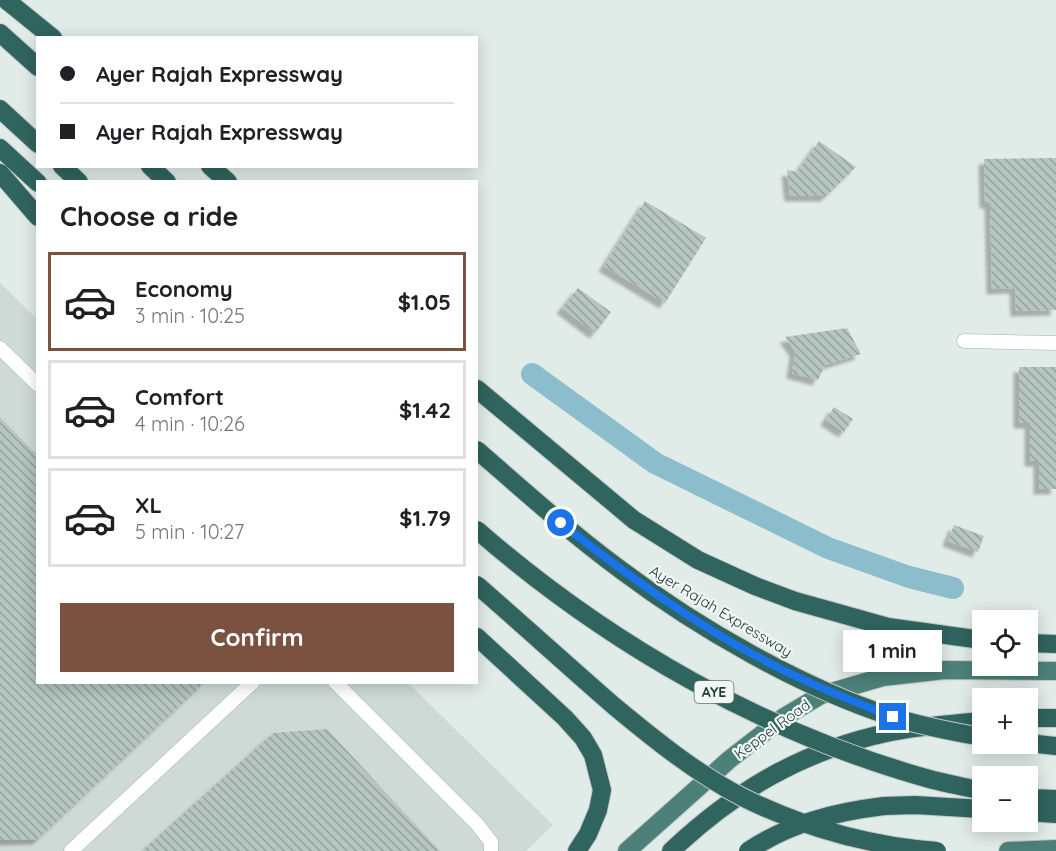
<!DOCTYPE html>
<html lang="en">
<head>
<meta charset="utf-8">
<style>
  :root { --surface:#fff; --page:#f2f2f2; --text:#202124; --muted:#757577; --line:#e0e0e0; --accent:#7a523f }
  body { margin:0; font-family:Quicksand,sans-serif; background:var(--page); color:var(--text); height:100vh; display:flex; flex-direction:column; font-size:22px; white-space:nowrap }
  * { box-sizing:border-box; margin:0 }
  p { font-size:20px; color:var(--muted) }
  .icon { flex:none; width:33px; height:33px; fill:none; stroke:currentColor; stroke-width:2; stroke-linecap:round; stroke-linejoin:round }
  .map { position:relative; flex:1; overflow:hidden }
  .side { position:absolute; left:36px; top:180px; width:442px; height:504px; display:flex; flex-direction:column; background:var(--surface); border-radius:0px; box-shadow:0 3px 15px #0003 }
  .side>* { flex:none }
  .banner { position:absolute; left:36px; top:36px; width:442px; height:132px; border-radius:0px; box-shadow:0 3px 15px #0003; display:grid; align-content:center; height:132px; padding:0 24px; background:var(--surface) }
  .buttons { position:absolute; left:972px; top:610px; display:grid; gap:12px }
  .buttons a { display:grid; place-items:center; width:66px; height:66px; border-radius:0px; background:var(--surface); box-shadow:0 3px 15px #0003; font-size:30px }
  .end { position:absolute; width:27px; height:27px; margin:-14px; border:8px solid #1a73e8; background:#fff; box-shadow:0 0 0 3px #fff }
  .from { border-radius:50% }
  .bubble { position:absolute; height:42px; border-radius:0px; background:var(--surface); box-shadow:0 3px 15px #0003; font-size:20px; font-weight:700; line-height:42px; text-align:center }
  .banner b { display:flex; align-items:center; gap:21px; height:57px; font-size:22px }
  .banner b+b { border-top:2px solid var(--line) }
  .banner i { width:15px; height:15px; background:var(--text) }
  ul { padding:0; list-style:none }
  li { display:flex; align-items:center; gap:18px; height:99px; margin:0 12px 9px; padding:0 12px; border:3px solid var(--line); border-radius:0px }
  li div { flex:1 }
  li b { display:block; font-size:22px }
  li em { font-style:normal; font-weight:700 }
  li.on { border-color:var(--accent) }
  li>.icon { width:54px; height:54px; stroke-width:1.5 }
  h2 { padding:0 24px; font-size:27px; line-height:72px }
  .cta { display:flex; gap:12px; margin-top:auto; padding:12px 24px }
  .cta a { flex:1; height:69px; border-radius:0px; background:var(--accent); color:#fff; font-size:24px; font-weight:700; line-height:69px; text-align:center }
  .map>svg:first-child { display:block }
  .built { fill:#cfdad6 }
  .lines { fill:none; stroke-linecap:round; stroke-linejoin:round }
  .canal { stroke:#8cbdcc; stroke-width:22 }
  .building { fill:url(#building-back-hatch); filter:url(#shadow) }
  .service-casing { stroke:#a4b2ae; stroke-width:15 }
  .trunk-casing { stroke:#c1c8c7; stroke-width:20 }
  .motorway-casing { stroke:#c1c8c7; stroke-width:20 }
  .service { stroke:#fff; stroke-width:14 }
  .trunk { stroke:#4c8079; stroke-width:18 }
  .motorway { stroke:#30645e; stroke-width:18 }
  .motorway-bridge-casing { stroke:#c1c8c7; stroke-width:20; stroke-linecap:butt }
  .motorway-bridge { stroke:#30645e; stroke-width:18 }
  .route { stroke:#1a73e8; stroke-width:8 }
  .labels { text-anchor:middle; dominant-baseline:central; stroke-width:4.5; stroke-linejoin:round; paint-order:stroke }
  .shield { fill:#f1f7f5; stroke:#60736f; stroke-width:1.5 }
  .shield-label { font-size:14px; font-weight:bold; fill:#223a36 }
  .street-label { font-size:15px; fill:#223a36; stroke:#f1f7f5 }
</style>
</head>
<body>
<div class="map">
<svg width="1056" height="851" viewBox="0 0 1056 851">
  <defs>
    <pattern id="building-back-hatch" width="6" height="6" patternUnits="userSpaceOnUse" patternTransform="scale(1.5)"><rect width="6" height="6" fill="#b6c5c0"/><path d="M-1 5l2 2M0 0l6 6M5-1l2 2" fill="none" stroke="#94a19d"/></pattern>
    <filter id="shadow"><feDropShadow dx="-5.5" dy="5.5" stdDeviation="1.5" flood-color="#0004"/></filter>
  </defs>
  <rect width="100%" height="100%" fill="#e1ebe7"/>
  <polygon class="built" points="0,283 37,319 38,682 408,683 553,825 526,851 0,851"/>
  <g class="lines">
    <polyline class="canal" points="532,374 655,463 828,548 909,577 953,588"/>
  </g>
  <g class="building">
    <polygon points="819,141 856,167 826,196 790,196 787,170 797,172"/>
    <polygon points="1056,158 1056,310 1016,311 1015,288 992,289 990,203 985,203 984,159"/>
    <polygon points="645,201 706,238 665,303 604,266"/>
    <polygon points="578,288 611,312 595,333 562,308"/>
    <polygon points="847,328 861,354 825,365 818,380 792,373 795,351 785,337"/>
    <polygon points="1019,367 1056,367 1056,489 1039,489 1039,461 1030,461 1030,423 1019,423"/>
    <polygon points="834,407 853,419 844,432 826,420"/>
    <polygon points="0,417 38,456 38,682 205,682 38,839 0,840"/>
    <polygon points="954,525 984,536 978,552 948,541"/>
    <polygon points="327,729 440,851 142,851 273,733"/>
  </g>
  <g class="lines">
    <g class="service-casing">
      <g id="service">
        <polyline points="964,341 1056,343"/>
        <polyline points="0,348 38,385"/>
        <polyline points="335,682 477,824 491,842 491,851"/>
        <polyline points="71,851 253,682"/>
      </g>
    </g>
    <g class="trunk-casing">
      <g id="trunk">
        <polyline points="627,851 730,759 784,717 821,695 883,677 945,670 1056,671"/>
        <polyline points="1008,851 1056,849"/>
      </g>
    </g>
    <g class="motorway-casing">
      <g id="motorway">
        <polyline points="6,0 53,38"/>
        <polyline points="0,33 38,67"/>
        <polyline points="0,109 38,144"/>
        <polyline points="0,148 38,183"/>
        <polyline points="62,166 79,182"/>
        <polyline points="150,166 167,182"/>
        <polyline points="210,166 228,182"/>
        <polyline points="0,173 38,217"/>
        <polyline points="477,389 634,520 698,560 755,586 795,601 888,627 982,640"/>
        <polyline points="477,637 565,718 583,738 593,755 602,790 598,810 588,834 577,851"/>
        <polyline points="1028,643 1056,644"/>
        <polyline points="1028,718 1056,718"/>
        <polyline points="1028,743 1056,746"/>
        <polyline points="1028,798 1056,799"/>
        <polyline points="884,806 915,805 982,809"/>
        <polyline points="1028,812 1056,814"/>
        <path d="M671,851C736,790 803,750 891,732C921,726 952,724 982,721"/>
      </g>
    </g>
    <use href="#service" class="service"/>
    <use href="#trunk" class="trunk"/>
    <use href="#motorway" class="motorway"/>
    <g class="motorway-bridge-casing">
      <g id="motorway-bridge">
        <path d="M477,450C524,491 571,533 621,570C698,628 802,688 893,717C922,726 953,732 982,737"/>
        <path d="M477,530C608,644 765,734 933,780C949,784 966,787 982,791"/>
        <path d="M477,585C523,625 568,666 614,706C655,740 697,774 744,798C805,828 870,846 937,851"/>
        <path d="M748,851C790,823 835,812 884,806"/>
      </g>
    </g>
    <use href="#motorway-bridge" class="motorway-bridge"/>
  </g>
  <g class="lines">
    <path class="route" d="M561,523C628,576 698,627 775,666C813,686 853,701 893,717"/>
  </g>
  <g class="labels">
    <rect class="shield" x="694.5" y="681" width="39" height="22" rx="4.5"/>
    <g class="shield-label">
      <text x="714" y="692">AYE</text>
    </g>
    <g class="street-label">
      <text transform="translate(721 611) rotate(31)">Ayer Rajah Expressway</text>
      <text transform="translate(772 729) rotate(-36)">Keppel Road</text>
    </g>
  </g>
</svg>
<div class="buttons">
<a><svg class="icon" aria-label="locate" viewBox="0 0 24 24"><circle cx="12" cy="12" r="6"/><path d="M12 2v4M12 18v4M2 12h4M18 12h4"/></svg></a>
<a>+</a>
<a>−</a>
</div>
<i class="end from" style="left:561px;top:523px"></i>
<i class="end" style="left:893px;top:717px"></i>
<div class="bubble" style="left:843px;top:630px;width:99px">1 min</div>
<div class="banner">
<b><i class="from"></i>Ayer Rajah Expressway</b>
<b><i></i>Ayer Rajah Expressway</b>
</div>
<section class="side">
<h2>Choose a ride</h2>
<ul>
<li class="on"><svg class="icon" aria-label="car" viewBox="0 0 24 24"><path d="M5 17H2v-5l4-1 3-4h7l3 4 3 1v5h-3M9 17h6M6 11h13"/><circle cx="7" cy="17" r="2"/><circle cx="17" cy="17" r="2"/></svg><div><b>Economy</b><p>3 min · 10:25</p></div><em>$1.05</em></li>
<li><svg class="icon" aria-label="car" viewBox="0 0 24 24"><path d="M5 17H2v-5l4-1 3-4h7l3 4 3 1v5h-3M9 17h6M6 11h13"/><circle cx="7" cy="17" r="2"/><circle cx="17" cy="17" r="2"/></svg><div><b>Comfort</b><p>4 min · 10:26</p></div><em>$1.42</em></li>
<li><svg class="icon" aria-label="car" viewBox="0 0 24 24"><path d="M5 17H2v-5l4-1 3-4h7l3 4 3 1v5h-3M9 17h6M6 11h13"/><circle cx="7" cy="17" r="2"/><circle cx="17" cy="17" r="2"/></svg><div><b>XL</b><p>5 min · 10:27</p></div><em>$1.79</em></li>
</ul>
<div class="cta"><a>Confirm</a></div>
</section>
</div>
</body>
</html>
